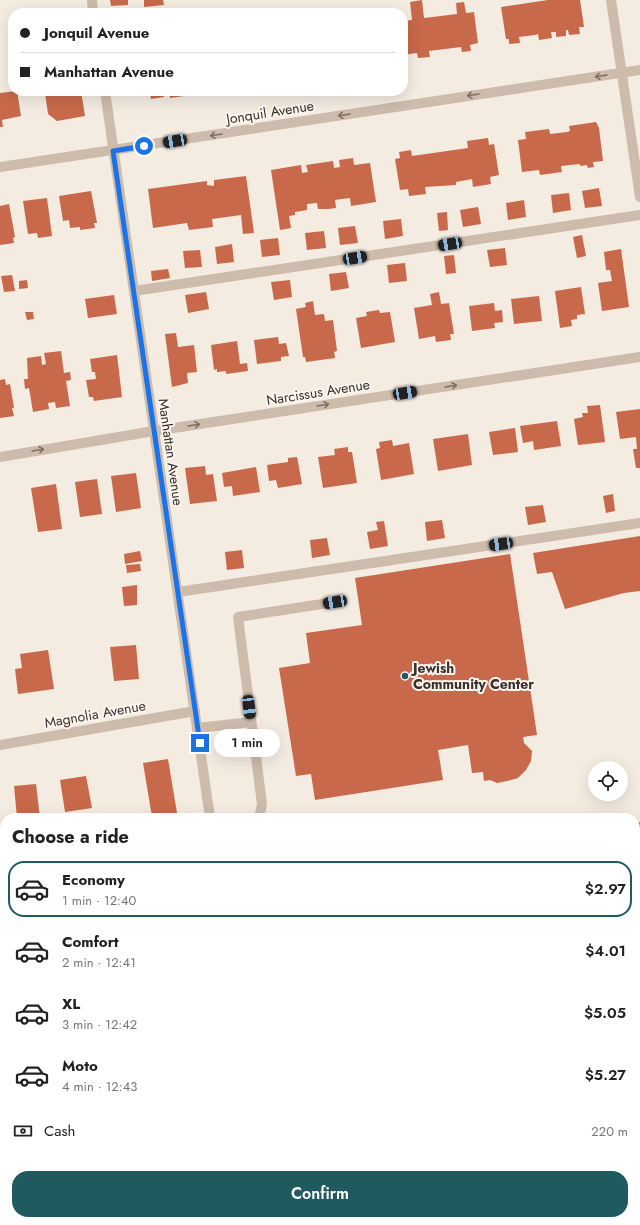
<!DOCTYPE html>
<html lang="en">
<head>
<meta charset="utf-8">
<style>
  :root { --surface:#fff; --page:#f6f6f6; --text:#222; --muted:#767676; --line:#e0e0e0; --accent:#1f5a5e }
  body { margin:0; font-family:Jost,sans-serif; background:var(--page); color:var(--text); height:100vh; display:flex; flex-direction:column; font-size:15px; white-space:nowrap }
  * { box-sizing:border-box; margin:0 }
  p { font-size:13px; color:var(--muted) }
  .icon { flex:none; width:22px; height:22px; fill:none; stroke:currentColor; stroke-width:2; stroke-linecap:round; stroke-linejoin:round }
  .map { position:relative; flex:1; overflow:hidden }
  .panel { position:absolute; left:0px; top:813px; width:640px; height:412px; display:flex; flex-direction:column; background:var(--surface); border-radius:16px 16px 0 0; box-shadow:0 4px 16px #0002 }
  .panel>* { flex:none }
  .guide { position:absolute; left:8px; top:8px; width:400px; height:88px; border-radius:16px; box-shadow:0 4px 16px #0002; display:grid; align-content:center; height:88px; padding:0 12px; background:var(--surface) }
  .fabs { position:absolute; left:588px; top:761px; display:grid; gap:8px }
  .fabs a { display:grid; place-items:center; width:40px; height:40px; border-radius:50%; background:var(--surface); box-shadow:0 4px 16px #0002; font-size:20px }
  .end { position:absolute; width:18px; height:18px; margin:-9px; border:5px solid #1a73e8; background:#fff; box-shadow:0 0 0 2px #fff }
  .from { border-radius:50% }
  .bubble { position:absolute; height:28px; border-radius:14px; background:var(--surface); box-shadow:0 4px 16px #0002; font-size:13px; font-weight:600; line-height:28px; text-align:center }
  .car { position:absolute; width:12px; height:24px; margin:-12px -6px; border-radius:5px; box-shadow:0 0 3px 1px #0007; background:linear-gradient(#222 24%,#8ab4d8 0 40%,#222 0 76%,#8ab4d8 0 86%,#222 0) }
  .guide b { display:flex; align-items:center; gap:14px; height:38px; font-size:15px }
  .guide b+b { border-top:1px solid var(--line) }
  .guide i { width:10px; height:10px; background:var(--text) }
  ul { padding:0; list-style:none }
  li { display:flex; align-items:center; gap:12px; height:56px; margin:0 8px 6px; padding:0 4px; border:2px solid transparent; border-radius:16px }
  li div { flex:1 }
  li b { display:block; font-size:15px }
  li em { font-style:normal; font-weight:600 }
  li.selected { border-color:var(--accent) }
  li>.icon { width:36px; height:36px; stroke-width:1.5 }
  h2 { padding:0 12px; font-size:18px; line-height:48px }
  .pay { display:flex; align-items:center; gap:10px; height:44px; padding:0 12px; font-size:15px }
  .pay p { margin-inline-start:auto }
  .button { display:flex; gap:8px; margin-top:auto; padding:8px 12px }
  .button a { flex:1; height:46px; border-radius:16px; background:var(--accent); color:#fff; font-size:16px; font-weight:600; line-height:46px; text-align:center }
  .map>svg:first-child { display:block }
  .building { fill:#c8694b }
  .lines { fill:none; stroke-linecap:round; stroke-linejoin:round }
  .service { stroke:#cdbbac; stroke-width:10 }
  .minor { stroke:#cdbbac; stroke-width:10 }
  .secondary { stroke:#a18a7d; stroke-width:10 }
  .primary { stroke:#7d675c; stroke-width:10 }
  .oneway { stroke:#7d6f65 }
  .route { stroke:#1a73e8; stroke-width:5 }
  .poi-dot { fill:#1f5a5e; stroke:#fbf5ee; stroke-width:1.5 }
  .labels { text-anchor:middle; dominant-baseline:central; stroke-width:4; stroke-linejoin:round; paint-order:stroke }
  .street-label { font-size:14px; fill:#3b302b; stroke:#fbf5ee }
  .poi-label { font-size:14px; font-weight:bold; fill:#3b302b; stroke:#fbf5ee; text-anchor:start }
</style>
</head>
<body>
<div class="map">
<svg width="640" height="1225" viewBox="0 0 640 1225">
  <rect width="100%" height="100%" fill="#f4ebe1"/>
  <g class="building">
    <polygon points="110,0 128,0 128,5 111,6"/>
    <polygon points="144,0 163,0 164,5 144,7"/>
    <polygon points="422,0 424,18 457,14 456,3 464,2 466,13 474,12 478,43 470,45 471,51 462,52 461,47 429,51 430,57 418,58 417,53 403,55 403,21 412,20 410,2"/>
    <polygon points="548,0 580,0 584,27 579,27 580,34 569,35 568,30 566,30 566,36 556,37 556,32 551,32 552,38 539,40 538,34 535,35 519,37 520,43 509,44 509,39 506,39 501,7"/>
    <polygon points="17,91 21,116 2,120 3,127 0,127 0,93"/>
    <polygon points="50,91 81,91 85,116 57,121 48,114 45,93"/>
    <polygon points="133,91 163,91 164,97 151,99 150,93 134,95"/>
    <polygon points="169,91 183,91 184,96 170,98"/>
    <polygon points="596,122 599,128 603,161 593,162 594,167 588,168 587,165 580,166 580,164 561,166 562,172 540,175 539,170 522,172 518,140 526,139 525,132 549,129 550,134 567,132 570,131 569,126"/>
    <polygon points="488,138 489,145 494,144 499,175 490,177 491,184 473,187 472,179 456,182 456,185 425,187 426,194 409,196 408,189 400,190 395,159 400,158 399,152 411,150 412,156 468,148 467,141"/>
    <polygon points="353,158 354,165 370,163 376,202 351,206 350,198 342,199 335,200 336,208 328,209 318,209 317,203 307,204 307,210 295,212 295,215 289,216 291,228 280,230 271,170 301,165 302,173 308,172 306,165 333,161 334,168 340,167 339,160"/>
    <polygon points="246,176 254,233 243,234 241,215 212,219 213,227 189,230 187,223 153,228 148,189 207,181 207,185 214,186 214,180"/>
    <polygon points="599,188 602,206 585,208 582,191"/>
    <polygon points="91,191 97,223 94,223 95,228 80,230 80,227 70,228 69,220 63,221 59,196"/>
    <polygon points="569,193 571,210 553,213 551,195"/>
    <polygon points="47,198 52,236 38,238 37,233 28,234 23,201"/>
    <polygon points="524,200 526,217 508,220 506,203"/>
    <polygon points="9,204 15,237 13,238 14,243 0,245 0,206"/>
    <polygon points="478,207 481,224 463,227 460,210"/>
    <polygon points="447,212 448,230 439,231 437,213"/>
    <polygon points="401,219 403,236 385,239 383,221"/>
    <polygon points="355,226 358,243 340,245 338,228"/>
    <polygon points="324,231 326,248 307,250 305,233"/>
    <polygon points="582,235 586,256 577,258 573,237"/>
    <polygon points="278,238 280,255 262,257 260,240"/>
    <polygon points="232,244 234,262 217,264 215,247"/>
    <polygon points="505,248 507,265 490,267 487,250"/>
    <polygon points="621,249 629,307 602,311 598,283 612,281 610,270 606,270 604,252"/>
    <polygon points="200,250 202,267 185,268 183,251"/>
    <polygon points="454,255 456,273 446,274 444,256"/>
    <polygon points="405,263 407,281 389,283 387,265"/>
    <polygon points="168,269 170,278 152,281 151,271"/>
    <polygon points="346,272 349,288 331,291 329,274"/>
    <polygon points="12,275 15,291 4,292 1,276"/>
    <polygon points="27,280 28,288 19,289 19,281"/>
    <polygon points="290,280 292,297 274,300 271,282"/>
    <polygon points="581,287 585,314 577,315 577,319 571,320 572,326 560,328 555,291"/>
    <polygon points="206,292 209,309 188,313 185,295"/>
    <polygon points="439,292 441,304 449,303 454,334 450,334 451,340 436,342 435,336 419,339 414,308 432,305 430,294"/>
    <polygon points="114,295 117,314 88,318 85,299"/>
    <polygon points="539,296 542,321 514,324 511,299"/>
    <polygon points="313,301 315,315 324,314 325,321 333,320 337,351 334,352 335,358 306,362 305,357 303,357 296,309 306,307 305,303"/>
    <polygon points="494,303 495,311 502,310 503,322 494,323 495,328 472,331 469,306"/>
    <polygon points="379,310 380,313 390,312 395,342 361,348 356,318 367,316 366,312"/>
    <polygon points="25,312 33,312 34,319 27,320"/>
    <polygon points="176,333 178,347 194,345 197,372 187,373 188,383 172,387 165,334"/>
    <polygon points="278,337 279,344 286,343 289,356 281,357 281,361 257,364 254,340"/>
    <polygon points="237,341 240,364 247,363 248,371 226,374 226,371 217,372 217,369 214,370 211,345"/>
    <polygon points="61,351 64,373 70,372 71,380 66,381 70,406 56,408 55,402 48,403 49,409 33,412 29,388 25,389 24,379 28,379 27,358 41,356 42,365 46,364 44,353"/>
    <polygon points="117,355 122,397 94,401 93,397 89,397 86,380 96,379 95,372 92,372 90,359"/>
    <polygon points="5,379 6,385 10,384 14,408 12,408 14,416 0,418 0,380"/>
    <polygon points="600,405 605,442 578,445 574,419 583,417 582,413 588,413 587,406"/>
    <polygon points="640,409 640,468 636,468 633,449 637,449 636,437 620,439 616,412"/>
    <polygon points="557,421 561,446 534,450 533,441 523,443 520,426"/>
    <polygon points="515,428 518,452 493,455 489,432"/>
    <polygon points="468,434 472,465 438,471 433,439"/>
    <polygon points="392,440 393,446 409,443 414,474 381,480 376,449 380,448 379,442"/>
    <polygon points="348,447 348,452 352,452 357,483 323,488 318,457 335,455 334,449"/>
    <polygon points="297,457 302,484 278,488 276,480 269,481 267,465 288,462 288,458"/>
    <polygon points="205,466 206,475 213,474 217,501 190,504 185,468"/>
    <polygon points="256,467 260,492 233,496 232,486 224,487 222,473"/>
    <polygon points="136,473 141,508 116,512 111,476"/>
    <polygon points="97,479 102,514 80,517 75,482"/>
    <polygon points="56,484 62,529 38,532 31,488"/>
    <polygon points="613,494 615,511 606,513 603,496"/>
    <polygon points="543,505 546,522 528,525 525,507"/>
    <polygon points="442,520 445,538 427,541 425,522"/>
    <polygon points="384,521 388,546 370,549 367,532 378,530 376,522"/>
    <polygon points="640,536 640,591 624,593 565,609 552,572 537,574 533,553"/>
    <polygon points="327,538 330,555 312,558 310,540"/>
    <polygon points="242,550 244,568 227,570 225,552"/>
    <polygon points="140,551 142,561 125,564 124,554"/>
    <polygon points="510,554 537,735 523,737 524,743 532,751 531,761 526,770 518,778 507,781 497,783 490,780 484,781 483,772 472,773 468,745 438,750 443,780 315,800 311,774 296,776 279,668 310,663 306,633 362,625 355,578"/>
    <polygon points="140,564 141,571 127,573 126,565"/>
    <polygon points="137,585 137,605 124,606 122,587"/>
    <polygon points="136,645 139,679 114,681 110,647"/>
    <polygon points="48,650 54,689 18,694 15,669 22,668 20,654"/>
    <polygon points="168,759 177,813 152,817 143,763"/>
    <polygon points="86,776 92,808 65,812 60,780"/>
    <polygon points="36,784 40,818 17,818 14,786"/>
    <polygon points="640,972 640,1027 635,1028 635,973"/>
    <polygon points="635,1136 640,1167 640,1169 635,1170"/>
  </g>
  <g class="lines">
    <g class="service">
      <polyline points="134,291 640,215"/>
      <polyline points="178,592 640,523"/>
      <polyline points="197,728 251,722"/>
      <polyline points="259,818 262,804 238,617 335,602"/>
      <polyline points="0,897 5,896"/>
      <polyline points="635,1060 640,1059"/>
    </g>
    <g class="minor">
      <polyline points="92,0 93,13"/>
      <polyline points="611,0 640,197"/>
      <polyline points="105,91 210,818"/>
      <polyline points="0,167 640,70"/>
      <polyline points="0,457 154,431 640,357"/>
      <polyline points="0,745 195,711"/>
      <polyline points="635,1210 640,1209"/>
      <polyline points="246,1220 247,1225"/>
      <polyline points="482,1225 531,1220"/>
    </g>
    <polyline class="secondary" points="635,828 640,827"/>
    <g class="primary">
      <polyline points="0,985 5,1035"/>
      <polyline points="0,1053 5,1056"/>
      <polyline points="23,1220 23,1225"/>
    </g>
  </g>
  <defs><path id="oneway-shaft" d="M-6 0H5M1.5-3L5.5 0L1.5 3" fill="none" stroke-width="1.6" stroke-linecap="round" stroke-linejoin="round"/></defs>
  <g class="oneway">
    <use href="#oneway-shaft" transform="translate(601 76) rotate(171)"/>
    <use href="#oneway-shaft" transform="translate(473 95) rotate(171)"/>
    <use href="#oneway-shaft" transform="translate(344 115) rotate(171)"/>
    <use href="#oneway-shaft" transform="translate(216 135) rotate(171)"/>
    <use href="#oneway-shaft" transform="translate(451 386) rotate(-9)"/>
    <use href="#oneway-shaft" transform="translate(323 405) rotate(-9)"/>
    <use href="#oneway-shaft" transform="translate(194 425) rotate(-9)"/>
    <use href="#oneway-shaft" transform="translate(38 450) rotate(-9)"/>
  </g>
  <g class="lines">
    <polyline class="route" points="144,146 113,151 200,743"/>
  </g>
  <circle class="poi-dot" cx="405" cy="676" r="4"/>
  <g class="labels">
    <g class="street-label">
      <text transform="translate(270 112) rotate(-9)">Jonquil Avenue</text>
      <text transform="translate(318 392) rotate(-9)">Narcissus Avenue</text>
      <text transform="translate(171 452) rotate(82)">Manhattan Avenue</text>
      <text transform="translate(95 714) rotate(-10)">Magnolia Avenue</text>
    </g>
    <g class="poi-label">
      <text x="413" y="668">Jewish<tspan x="413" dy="16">Community Center</tspan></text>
    </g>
  </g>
</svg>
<div class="fabs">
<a><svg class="icon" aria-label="locate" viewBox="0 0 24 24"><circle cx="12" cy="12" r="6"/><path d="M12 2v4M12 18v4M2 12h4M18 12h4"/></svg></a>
</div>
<i class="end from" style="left:144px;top:146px"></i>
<i class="end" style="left:200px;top:743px"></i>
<div class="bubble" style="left:214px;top:729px;width:66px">1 min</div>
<i class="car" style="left:175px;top:141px;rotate:261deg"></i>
<i class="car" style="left:450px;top:244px;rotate:261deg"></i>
<i class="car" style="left:355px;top:258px;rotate:81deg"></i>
<i class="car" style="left:405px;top:393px;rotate:81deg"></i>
<i class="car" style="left:501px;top:544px;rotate:262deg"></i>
<i class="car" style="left:335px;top:602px;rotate:261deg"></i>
<i class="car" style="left:249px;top:707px;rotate:173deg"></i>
<div class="guide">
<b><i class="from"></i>Jonquil Avenue</b>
<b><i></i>Manhattan Avenue</b>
</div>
<section class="panel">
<h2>Choose a ride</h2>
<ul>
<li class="selected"><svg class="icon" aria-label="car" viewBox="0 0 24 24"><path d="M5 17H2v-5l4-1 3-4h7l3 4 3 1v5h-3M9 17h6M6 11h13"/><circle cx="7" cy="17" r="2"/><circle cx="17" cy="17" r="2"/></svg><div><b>Economy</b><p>1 min · 12:40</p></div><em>$2.97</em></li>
<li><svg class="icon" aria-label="car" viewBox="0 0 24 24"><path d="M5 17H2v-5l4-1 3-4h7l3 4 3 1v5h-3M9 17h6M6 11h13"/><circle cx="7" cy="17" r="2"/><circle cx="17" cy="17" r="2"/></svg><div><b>Comfort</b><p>2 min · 12:41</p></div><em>$4.01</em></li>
<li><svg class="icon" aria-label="car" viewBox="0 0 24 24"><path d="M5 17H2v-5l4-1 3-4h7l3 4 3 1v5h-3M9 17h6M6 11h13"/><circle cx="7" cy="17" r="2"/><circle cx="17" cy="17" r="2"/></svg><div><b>XL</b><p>3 min · 12:42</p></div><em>$5.05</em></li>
<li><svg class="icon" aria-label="car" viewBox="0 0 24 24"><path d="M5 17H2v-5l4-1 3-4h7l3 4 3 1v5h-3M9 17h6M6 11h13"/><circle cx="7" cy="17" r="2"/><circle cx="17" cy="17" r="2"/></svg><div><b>Moto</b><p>4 min · 12:43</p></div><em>$5.27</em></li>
</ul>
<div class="pay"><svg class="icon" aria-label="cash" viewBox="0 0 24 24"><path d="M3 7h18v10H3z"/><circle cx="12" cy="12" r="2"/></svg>Cash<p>220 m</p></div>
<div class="button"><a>Confirm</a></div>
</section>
</div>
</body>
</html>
